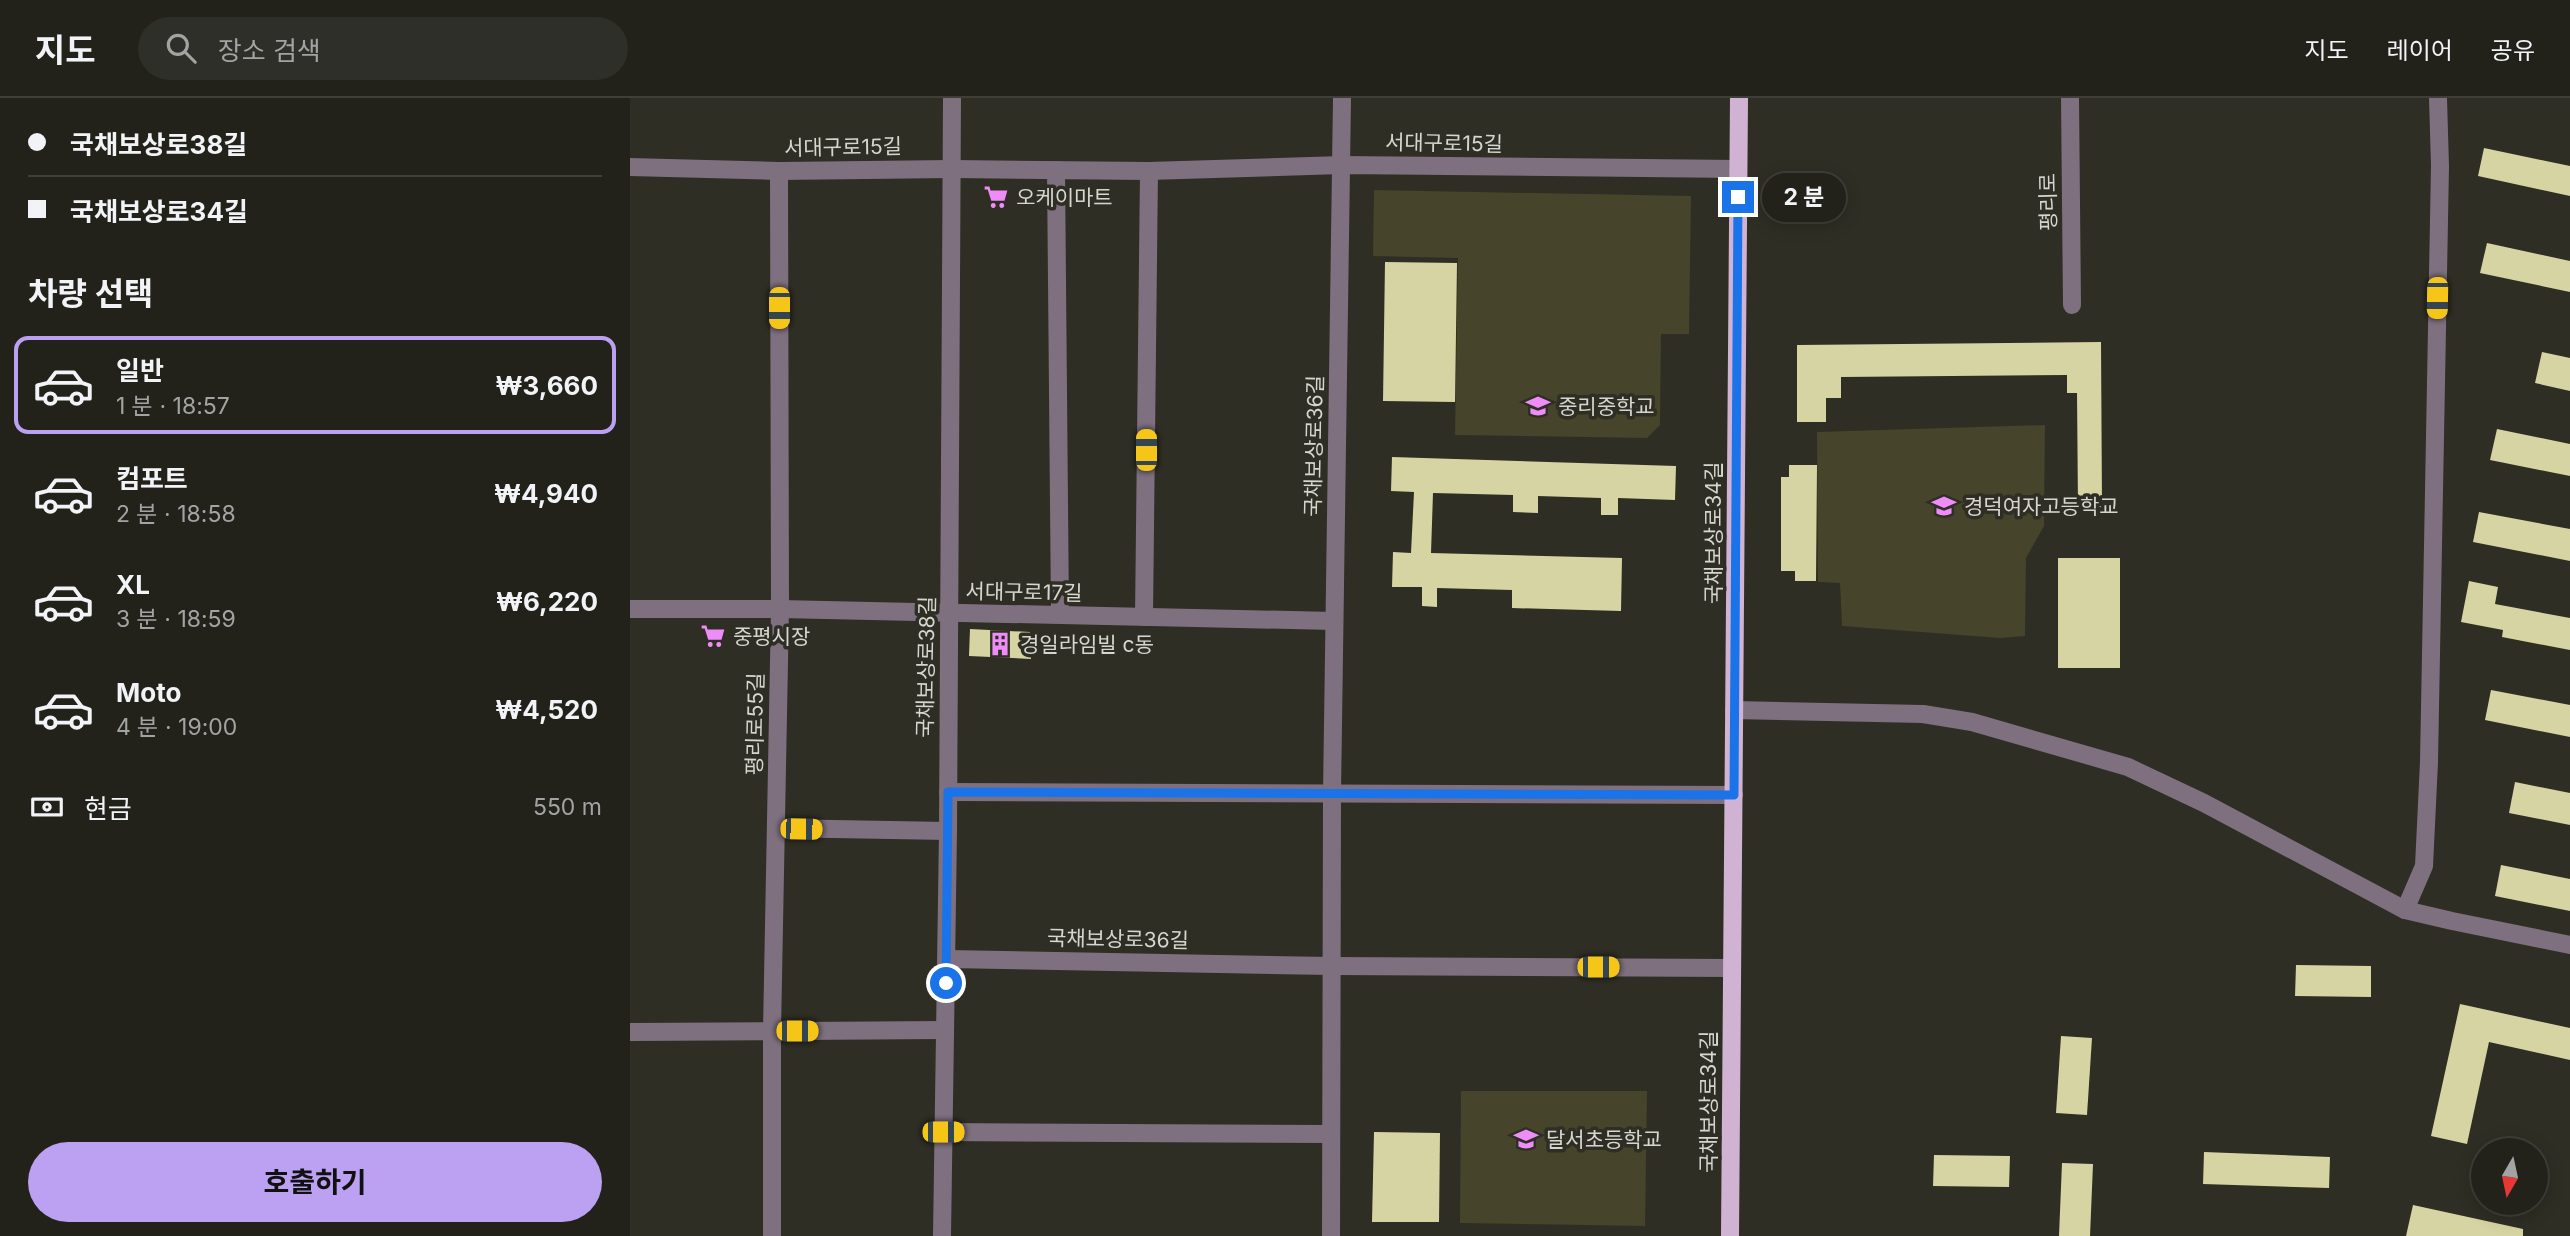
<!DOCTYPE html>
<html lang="ko">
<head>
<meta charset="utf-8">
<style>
  :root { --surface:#22221b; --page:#2e2f28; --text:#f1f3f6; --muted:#a2a4a3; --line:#3f3f3a; --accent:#bca0f2 }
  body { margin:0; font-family:Inter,"Noto Sans KR",sans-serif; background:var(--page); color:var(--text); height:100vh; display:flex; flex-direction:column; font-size:26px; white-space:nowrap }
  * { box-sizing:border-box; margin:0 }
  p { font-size:23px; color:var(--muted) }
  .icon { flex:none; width:38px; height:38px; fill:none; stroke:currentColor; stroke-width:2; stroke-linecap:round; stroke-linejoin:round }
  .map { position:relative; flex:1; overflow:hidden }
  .panel { display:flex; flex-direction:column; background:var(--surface); width:630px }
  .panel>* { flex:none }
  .guide { display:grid; align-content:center; height:154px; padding:0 28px; background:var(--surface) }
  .needle { width:46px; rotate:189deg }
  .buttons { position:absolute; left:1841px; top:1040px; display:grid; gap:14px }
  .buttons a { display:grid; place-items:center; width:77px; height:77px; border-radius:50%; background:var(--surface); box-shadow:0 4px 18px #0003,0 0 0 2px var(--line); font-size:35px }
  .end { position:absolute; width:32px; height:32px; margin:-16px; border:9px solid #1a73e8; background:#fff; box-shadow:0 0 0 4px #fff }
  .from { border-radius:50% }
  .bubble { position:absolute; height:49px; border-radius:24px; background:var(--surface); box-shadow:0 4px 18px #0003,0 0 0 2px var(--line); font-size:23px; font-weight:700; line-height:49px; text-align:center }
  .car { position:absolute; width:21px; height:42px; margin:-21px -10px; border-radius:9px; box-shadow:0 0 5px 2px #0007; background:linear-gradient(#f5c518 24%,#345 0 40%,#f5c518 0 76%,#345 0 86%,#f5c518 0) }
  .guide b { display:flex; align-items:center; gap:24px; height:66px; font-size:26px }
  .guide b+b { border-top:2px solid var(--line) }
  .guide i { width:18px; height:18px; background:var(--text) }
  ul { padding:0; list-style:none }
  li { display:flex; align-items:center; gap:21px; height:98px; margin:0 14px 10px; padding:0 14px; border:4px solid transparent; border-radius:14px }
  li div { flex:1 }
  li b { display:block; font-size:26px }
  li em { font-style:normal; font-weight:700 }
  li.selected { border-color:var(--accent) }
  li>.icon { width:63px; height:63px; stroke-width:1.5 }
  h2 { padding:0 28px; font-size:32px; line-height:84px }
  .pay { display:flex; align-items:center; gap:18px; height:77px; padding:0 28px; font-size:26px }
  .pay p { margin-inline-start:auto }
  .action { display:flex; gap:14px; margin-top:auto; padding:14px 28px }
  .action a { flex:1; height:80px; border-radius:42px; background:var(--accent); color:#111; font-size:28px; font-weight:700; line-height:80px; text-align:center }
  header { display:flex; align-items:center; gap:42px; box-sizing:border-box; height:98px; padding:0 35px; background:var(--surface); border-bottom:2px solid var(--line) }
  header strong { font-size:33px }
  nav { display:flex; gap:38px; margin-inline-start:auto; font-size:24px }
  .search { width:490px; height:63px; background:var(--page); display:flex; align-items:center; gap:18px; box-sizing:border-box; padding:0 24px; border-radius:38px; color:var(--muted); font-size:26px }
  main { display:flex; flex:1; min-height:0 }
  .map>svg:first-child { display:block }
  .green { fill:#46442a }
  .building { fill:#d7d4a3 }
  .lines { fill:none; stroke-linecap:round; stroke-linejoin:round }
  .minor { stroke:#7e707f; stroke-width:18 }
  .major { stroke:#d0b3d3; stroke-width:18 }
  .route { stroke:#1a73e8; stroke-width:9 }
  .labels { text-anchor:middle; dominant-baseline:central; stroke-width:7; stroke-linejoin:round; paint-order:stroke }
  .street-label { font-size:21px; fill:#d6d6d0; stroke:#2e2e24 }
  .poi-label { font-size:21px; fill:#d6d6d0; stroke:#2e2e24; text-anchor:start }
</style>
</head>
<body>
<header>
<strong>지도</strong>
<div class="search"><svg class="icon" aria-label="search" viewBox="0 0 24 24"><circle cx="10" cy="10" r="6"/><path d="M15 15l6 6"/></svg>장소 검색</div>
<nav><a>지도</a><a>레이어</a><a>공유</a></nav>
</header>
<main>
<section class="panel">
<div class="guide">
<b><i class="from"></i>국채보상로38길</b>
<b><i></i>국채보상로34길</b>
</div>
<h2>차량 선택</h2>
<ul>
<li class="selected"><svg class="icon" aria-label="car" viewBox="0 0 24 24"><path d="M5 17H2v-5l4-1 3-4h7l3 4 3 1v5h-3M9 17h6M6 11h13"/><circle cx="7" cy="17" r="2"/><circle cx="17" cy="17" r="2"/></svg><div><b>일반</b><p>1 분 · 18:57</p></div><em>₩3,660</em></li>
<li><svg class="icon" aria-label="car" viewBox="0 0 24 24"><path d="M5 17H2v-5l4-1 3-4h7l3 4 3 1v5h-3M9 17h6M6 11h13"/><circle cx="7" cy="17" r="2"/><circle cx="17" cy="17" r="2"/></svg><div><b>컴포트</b><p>2 분 · 18:58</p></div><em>₩4,940</em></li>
<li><svg class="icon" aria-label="car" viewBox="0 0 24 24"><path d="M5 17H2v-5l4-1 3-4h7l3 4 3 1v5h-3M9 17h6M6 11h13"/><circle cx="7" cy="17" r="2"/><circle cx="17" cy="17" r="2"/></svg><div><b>XL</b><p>3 분 · 18:59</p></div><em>₩6,220</em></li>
<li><svg class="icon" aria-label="car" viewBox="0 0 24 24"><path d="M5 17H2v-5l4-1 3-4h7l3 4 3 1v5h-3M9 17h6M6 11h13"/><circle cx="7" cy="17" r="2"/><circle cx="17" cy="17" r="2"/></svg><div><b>Moto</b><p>4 분 · 19:00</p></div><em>₩4,520</em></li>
</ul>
<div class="pay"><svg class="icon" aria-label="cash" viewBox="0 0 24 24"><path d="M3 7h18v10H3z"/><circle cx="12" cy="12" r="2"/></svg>현금<p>550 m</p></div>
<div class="action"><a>호출하기</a></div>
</section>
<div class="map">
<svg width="1940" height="1138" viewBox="0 0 1940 1138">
  <rect width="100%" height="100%" fill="#2e2e24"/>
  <g class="green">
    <polygon points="744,92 1061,98 1059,236 1031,236 1030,327 1017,340 825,337 828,160 743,158"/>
    <polygon points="1415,327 1414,428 1396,460 1395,538 1370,540 1212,528 1210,485 1188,484 1187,334"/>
    <polygon points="831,993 1017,993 1015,1128 830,1125"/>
  </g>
  <g class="building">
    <polygon points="1854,50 1940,68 1940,98 1848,78"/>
    <polygon points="1857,145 1940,163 1940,194 1850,175"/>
    <polygon points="755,164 827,165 825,304 753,303"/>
    <polygon points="1471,244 1472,409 1448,410 1447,295 1437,295 1437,277 1211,279 1211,300 1196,300 1196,324 1167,324 1167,247"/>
    <polygon points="1912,254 1940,260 1940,293 1905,285"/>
    <polygon points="1867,331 1940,346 1940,378 1860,362"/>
    <polygon points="762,359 1046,368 1045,402 988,400 988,417 971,417 971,400 908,398 908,415 883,414 883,397 803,395 801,455 992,460 991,513 882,510 882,492 807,490 807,509 792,508 792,489 762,489 763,454 781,455 784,394 761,393"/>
    <polygon points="1159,367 1187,367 1186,483 1165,483 1165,473 1151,473 1151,379 1159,379"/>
    <polygon points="1849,414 1940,431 1940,463 1843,444"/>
    <rect x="1428" y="460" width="62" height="110"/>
    <polygon points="1839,483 1868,489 1865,506 1940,520 1940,552 1872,539 1873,532 1831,524"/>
    <polygon points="340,531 400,534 401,561 339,558"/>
    <polygon points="1861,592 1940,607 1940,639 1855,622"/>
    <polygon points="1885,684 1940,695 1940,727 1879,715"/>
    <polygon points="1871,767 1940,781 1940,813 1865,798"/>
    <polygon points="1666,867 1741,868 1741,899 1665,898"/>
    <polygon points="1830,906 1940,930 1940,962 1859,944 1837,1046 1801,1038"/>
    <polygon points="1431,938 1462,940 1457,1017 1426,1015"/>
    <polygon points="744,1034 810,1035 809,1124 742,1124"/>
    <polygon points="1574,1054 1700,1059 1699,1090 1573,1086"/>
    <polygon points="1304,1057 1380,1058 1379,1089 1303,1088"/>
    <polygon points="1432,1065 1463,1066 1460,1138 1429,1138"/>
    <polygon points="1783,1107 1893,1131 1893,1138 1776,1138"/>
  </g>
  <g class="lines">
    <g class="minor">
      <polyline points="1440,0 1442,207"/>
      <polyline points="0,69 149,73 322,71 519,73 712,67 1108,71"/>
      <polyline points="426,72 430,516"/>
      <polyline points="0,511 150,511 704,523"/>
      <polyline points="514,519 519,73"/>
      <polyline points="1104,612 1293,616 1342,624 1498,669 1574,705 1775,812 1822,823 1940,847"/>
      <polyline points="318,694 1104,697"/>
      <polyline points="146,730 318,733"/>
      <polyline points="1775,812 1794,768 1799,664 1810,68 1808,0"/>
      <polyline points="317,861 701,868 1102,870"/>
      <polyline points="0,934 314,932"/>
      <polyline points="313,1034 700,1036"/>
      <polyline points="142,1138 142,933 150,511 149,73"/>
      <polyline points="312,1138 318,733 322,0"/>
      <polyline points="701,1138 702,696 712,0"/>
    </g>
    <polyline class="major" points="1100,1138 1109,0"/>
  </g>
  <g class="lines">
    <polyline class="route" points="316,885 318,694 1104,697 1108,99"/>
  </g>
  <defs>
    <g id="supermarket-bare" transform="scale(1.89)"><path d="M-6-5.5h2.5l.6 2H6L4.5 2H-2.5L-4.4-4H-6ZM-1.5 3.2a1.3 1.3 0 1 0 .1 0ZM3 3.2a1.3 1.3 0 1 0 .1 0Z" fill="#ee8cf8" stroke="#2e2e24" stroke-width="2.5" paint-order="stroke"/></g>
    <g id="school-bare" transform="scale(1.89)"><path d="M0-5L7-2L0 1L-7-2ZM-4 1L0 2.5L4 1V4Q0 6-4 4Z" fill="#ee8cf8" stroke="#2e2e24" stroke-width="2.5" paint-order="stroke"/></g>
    <g id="building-bare" transform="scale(1.89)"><path d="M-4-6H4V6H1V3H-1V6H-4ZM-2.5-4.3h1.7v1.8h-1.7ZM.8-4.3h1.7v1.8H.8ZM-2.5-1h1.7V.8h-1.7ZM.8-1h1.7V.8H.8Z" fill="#ee8cf8" stroke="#2e2e24" stroke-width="2.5" paint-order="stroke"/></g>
  </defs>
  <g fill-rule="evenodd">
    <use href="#supermarket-bare" x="366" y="99"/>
    <use href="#school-bare" x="908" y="308"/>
    <use href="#school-bare" x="1314" y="408"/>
    <use href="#supermarket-bare" x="83" y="538"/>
    <use href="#building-bare" x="370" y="546"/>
    <use href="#school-bare" x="896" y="1041"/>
  </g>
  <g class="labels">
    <g class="street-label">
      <text transform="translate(814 45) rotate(1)">서대구로15길</text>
      <text transform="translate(213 49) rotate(-1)">서대구로15길</text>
      <text transform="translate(1418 104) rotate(-91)">평리로</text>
      <text transform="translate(684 348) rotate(-89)">국채보상로36길</text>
      <text transform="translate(1083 435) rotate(-90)">국채보상로34길</text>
      <text transform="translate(394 494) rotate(1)">서대구로17길</text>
      <text transform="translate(296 569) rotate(-89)">국채보상로38길</text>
      <text transform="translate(125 626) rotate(-89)">평리로55길</text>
      <text transform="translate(488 841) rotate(1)">국채보상로36길</text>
      <text transform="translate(1078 1004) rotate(-90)">국채보상로34길</text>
    </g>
    <g class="poi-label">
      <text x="386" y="99">오케이마트</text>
      <text x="928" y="308">중리중학교</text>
      <text x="1334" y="408">경덕여자고등학교</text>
      <text x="103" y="538">중평시장</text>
      <text x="390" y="546">경일라임빌 c동</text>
      <text x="916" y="1041">달서초등학교</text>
    </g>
  </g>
</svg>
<div class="buttons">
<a><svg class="needle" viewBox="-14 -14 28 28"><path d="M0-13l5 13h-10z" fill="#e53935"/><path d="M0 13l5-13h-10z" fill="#a2a4a3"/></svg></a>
</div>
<i class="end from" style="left:316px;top:885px"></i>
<i class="end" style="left:1108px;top:99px"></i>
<div class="bubble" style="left:1132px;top:75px;width:84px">2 분</div>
<i class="car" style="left:1807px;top:200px;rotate:181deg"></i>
<i class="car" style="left:149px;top:210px;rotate:180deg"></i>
<i class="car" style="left:516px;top:352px;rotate:0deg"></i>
<i class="car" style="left:171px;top:731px;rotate:91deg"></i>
<i class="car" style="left:968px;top:869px;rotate:90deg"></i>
<i class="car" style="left:167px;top:933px;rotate:90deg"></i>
<i class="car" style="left:313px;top:1034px;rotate:90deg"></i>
</div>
</main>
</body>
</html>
